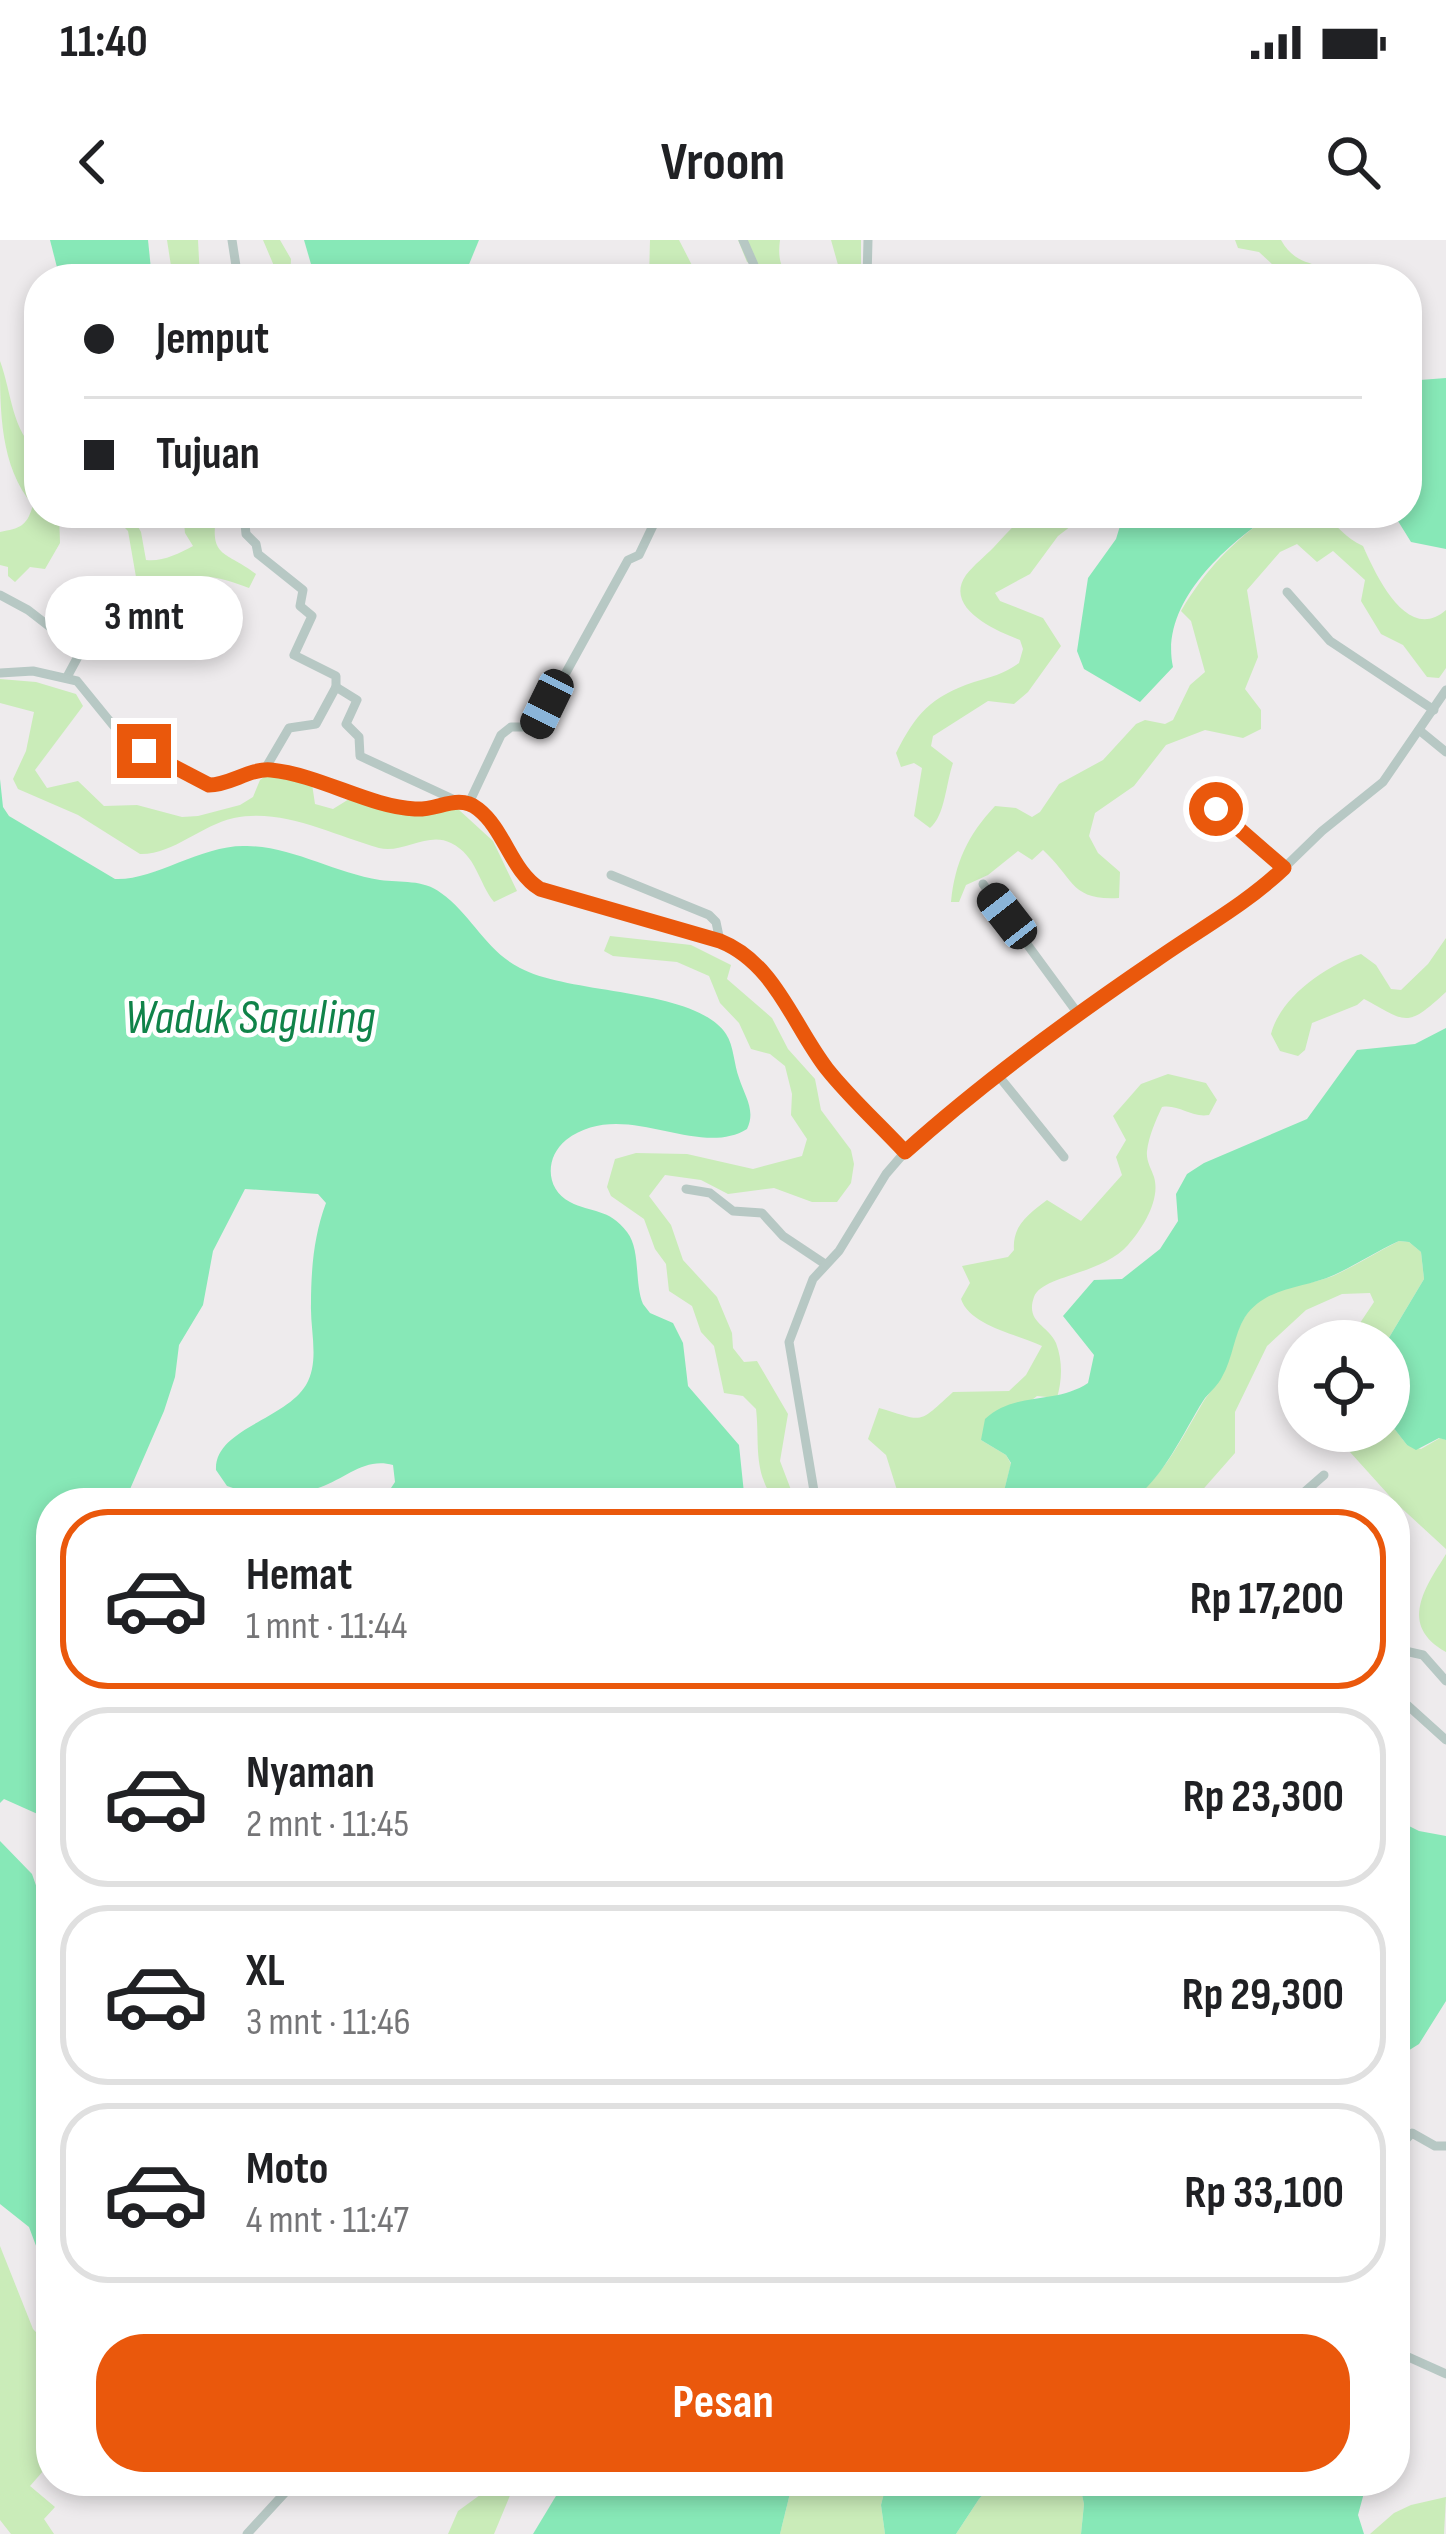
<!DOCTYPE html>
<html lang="id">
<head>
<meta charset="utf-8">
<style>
  :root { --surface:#fff; --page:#f2f2f2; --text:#202124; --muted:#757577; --line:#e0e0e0; --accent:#ea580c }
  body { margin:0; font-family:"Sofia Sans Condensed",sans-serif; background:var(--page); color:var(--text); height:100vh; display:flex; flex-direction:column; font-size:45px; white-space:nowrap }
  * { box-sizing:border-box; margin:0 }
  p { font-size:39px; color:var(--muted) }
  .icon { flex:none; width:66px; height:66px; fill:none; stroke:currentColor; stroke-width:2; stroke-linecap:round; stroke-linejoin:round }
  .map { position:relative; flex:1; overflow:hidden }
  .details { position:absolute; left:36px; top:1248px; width:1374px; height:1008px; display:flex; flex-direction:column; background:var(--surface); border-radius:48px; box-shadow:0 6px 18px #0003 }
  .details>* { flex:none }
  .guide { position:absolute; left:24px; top:24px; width:1398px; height:264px; border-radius:48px; box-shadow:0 6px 18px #0003; display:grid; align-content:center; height:264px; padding:0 60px; background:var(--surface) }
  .buttons { position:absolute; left:1278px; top:1080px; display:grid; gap:24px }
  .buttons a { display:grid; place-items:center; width:132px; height:132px; border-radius:50%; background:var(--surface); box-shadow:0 6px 18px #0003; font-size:60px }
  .end { position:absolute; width:54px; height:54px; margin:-27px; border:15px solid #ea580c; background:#fff; box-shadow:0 0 0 6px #fff }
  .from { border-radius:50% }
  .bubble { position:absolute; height:84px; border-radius:42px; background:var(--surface); box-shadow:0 6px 18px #0003; font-size:39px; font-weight:700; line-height:84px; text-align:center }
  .car { position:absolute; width:36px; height:72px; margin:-36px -18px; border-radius:15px; box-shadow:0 0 9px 3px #0007; background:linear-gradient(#222 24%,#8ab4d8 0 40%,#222 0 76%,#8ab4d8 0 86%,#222 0) }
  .guide b { display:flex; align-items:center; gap:42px; height:114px; font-size:45px }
  .guide b+b { border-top:3px solid var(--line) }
  .guide i { width:30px; height:30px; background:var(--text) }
  ul { padding:21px 0 0; list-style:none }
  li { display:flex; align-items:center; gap:36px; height:180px; margin:0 24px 18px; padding:0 36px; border:6px solid var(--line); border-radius:48px }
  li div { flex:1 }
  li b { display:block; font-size:45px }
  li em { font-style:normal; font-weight:700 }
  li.current { border-color:var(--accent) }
  li>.icon { width:108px; height:108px; stroke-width:1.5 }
  .cta { display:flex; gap:24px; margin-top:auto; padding:24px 60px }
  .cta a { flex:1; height:138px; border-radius:48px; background:var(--accent); color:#fff; font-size:48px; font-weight:700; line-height:138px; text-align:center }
  .status { display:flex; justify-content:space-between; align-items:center; height:84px; padding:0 60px; background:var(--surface); direction:ltr }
  .status svg { height:33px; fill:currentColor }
  header { display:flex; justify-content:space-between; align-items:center; height:156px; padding:0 60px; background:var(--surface); font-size:54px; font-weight:700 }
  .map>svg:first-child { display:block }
  .green { fill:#caecb9 }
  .water { fill:#87e8b7 }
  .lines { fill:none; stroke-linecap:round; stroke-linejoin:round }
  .minor { stroke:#b7c8c4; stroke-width:9 }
  .route { stroke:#ea580c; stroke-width:15 }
  .labels { text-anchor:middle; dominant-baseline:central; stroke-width:9; stroke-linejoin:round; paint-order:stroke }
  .water-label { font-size:48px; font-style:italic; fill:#108349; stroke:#fff }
</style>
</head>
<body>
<div class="status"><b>11:40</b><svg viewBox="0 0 49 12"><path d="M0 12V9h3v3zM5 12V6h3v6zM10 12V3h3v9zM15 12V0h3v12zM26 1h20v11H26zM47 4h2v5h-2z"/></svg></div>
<header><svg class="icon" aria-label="back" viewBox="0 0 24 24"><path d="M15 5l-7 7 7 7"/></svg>Vroom<svg class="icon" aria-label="search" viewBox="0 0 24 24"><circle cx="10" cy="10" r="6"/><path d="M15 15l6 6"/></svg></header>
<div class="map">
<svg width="1446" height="2294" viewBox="0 0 1446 2294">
  <rect width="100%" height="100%" fill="#eeebed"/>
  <g class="green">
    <polygon points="167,0 198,0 200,39 173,39"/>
    <polygon points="263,0 280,0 291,19 290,39 272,39 277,33"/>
    <polygon points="650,0 679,0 699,39 649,39"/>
    <path d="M738,0H780C778,15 779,29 792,39H770L762,27L747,22Z"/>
    <polygon points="831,0 861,0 861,39 842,39"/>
    <path d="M1235,0H1281C1299,32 1325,19 1346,39H1288L1259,12L1238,8Z"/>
    <path d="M0,121C12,153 11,190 39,214V273H59L60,303L45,329L30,327L15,342L8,336V327L0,325V292C21,288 27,286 33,265C0,227 0,170 0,121Z"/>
    <path d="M110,273H130L141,292L146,320C162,322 178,314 193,306L185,293L183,273H217C208,319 227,311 256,334L249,348C231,341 208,333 189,338C164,343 163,362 136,337L128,291Z"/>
    <path d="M1029,273H1077L1075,283L1058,296L1030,334L995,353L1000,361L1043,378L1061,406L1028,452L1014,464L988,461L933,496L931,506L953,523C946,543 945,576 930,588L914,576L922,528L914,523L901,527L896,513C916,474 930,457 974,442C991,437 1004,434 1019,423L1023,409L1020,400C996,391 943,368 966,335C974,325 985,316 994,307C1006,294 1014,284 1029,273Z"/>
    <path d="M1274,273C1290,273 1310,270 1324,277C1338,285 1345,298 1363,306C1376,335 1407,404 1446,370V428L1439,438L1427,437L1403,405L1381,394L1361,361L1365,340L1333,311L1317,322L1297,304L1280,312L1247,350L1258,417L1245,449L1261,470V489L1243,498L1205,490L1166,505L1134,546L1095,573L1089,596L1098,613L1120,632L1119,658C1070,661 1074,638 1043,610L1032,620L1018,611L988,635L966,645L959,662H951C955,622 968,595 995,566L1016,568L1032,577L1040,572L1059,544L1103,520L1136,484L1145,480L1165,484L1173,480L1190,445L1205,432L1191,381L1181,371C1206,329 1234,300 1274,273Z"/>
    <path d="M0,439L36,442L76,454L83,466L35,530L47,548L78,541L104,566L137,565L182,577L198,576L240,565L253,557L260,540L268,534L312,544L315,564L333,569L354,556L401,573L458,569L493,601L517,651L494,662C478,642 477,616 451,603C428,591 403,614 379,608C332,595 284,568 234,578C201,585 173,615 140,614L78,575L18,549L13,539L26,511L34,472L0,463Z"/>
    <path d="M610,696L691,705L731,725L727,739L772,778L788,809L815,839L821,870L851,910L854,924L851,943L837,962H812L774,948L728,954L701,940L665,935L649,956L671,985L683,1020L717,1057L732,1093L733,1108L744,1122L757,1121L788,1174L780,1221L796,1263H776C752,1231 760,1203 756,1169L743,1156L724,1153L714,1106L701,1092L692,1066L669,1051L666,1024L655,1009L644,979L611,956L607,947L615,919L636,913L687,914L753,929L802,916L807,899L791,875L792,854L785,826L770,814L751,809L739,783L720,763L709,736L677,722L613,716L604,711Z"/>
    <path d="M1446,698V752C1406,789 1407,782 1364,759L1357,765L1312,783L1305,810L1298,816L1280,811L1271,794C1281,756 1326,726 1361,714L1376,725L1391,749L1401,750L1428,724Z"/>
    <path d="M1168,834L1206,843L1217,860L1209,875C1191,878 1179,864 1162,867C1156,880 1149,895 1147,911C1146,921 1151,928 1154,937C1161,960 1142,989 1128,1005C1102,1035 1042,1035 1034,1057C1025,1082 1048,1085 1056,1103C1063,1122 1062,1140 1057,1158L1037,1156L981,1200L1006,1215L1011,1224L1004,1251L1012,1263H901L886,1215L868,1199L879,1168C925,1181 916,1186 953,1152L1009,1151L1026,1135L1042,1106C1017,1094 970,1086 961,1059L970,1043L962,1026L1008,1017L1014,1010C1012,985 1029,974 1047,960L1081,981L1122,935L1116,917L1126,900L1113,876L1141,844Z"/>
    <path d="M1399,1001L1409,1002L1421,1012L1424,1039L1387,1101H1348L1374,1062L1370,1053L1342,1054L1306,1070L1267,1106L1235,1172V1213L1191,1263H1122C1156,1252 1184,1194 1202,1164C1208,1153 1218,1145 1223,1133C1233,1110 1236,1083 1254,1065C1274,1045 1308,1046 1333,1036C1355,1026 1377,1012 1399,1001Z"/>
    <polygon points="1389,1182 1407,1205 1421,1209 1440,1198 1446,1200 1446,1309 1396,1263 1331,1191 1389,1191"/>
    <path d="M1446,1314V1412C1398,1385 1425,1348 1446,1314Z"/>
    <polygon points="0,2006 33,2089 51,2108 51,2190 42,2203 51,2222 30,2246 55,2267 44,2279 54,2294 11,2294 0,2280"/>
    <polygon points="486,2241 516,2241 494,2294 448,2294 458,2271 480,2255"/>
    <polygon points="793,2241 887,2241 881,2265 885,2294 780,2294"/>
    <polygon points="996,2241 1079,2241 1084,2264 1081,2294 956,2294 979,2259"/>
    <polygon points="1446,2257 1444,2294 1370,2294 1394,2273 1411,2265"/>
  </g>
  <g class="water">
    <polygon points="50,0 148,0 152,39 60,39"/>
    <polygon points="304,0 479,0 463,39 324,39 313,31"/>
    <polygon points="1446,138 1446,309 1411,302 1393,273 1407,273 1407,141"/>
    <path d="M1124,273H1274C1226,305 1159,363 1173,427L1140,462L1084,429L1077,411L1088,338L1116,299Z"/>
    <path d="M0,539L3,567L9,576L115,639C154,641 202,604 247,606C294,607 334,633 380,640C401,643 423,639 441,653C472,675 485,710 520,728C570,755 696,748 726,794C734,806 734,825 739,838C745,857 756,870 747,889C697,920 623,856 566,900C545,917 545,949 570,962C591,973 609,968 627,992C641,1010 634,1042 643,1064L650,1073L673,1083L683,1103L688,1146L739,1205L745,1263H381L395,1242L393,1225C365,1217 346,1238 321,1247C288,1259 260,1258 227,1246L216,1230C214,1189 285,1180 306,1145C320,1121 310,1091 311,1064C311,1029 314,995 326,963L318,954L245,949L213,1011L203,1065L179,1105L175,1137L164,1171L124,1263H51V1580L4,1559L0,1563Z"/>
    <path d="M1446,788V1200L1439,1198L1416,1210L1407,1205L1389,1182L1387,1101L1424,1039L1421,1012L1409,1002L1399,1001C1377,1011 1356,1025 1334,1035C1303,1049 1266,1046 1245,1077C1234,1094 1233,1118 1222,1137C1218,1145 1211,1151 1205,1158C1186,1186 1157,1255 1122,1263H1012L1004,1251L1011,1223L1006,1215L981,1200L985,1179C1015,1151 1055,1165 1088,1143L1094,1115L1063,1076L1094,1040L1122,1039L1160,1009L1178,981L1176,954L1187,934L1204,923L1307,879L1357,810L1415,804Z"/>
    <polygon points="1395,1579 1419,1591 1446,1596 1446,1761 1419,1804 1395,1819"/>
    <polygon points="0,1601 32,1634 51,1688 51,2046 29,1987 0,1964"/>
    <polygon points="565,2241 793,2241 780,2294 533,2294"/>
    <polygon points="887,2241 996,2241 979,2259 956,2294 885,2294 881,2265"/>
    <polygon points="1079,2241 1378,2241 1365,2249 1358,2275 1364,2294 1081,2294 1084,2264"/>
  </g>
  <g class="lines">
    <g class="minor">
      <polyline points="232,0 238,39"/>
      <polyline points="743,39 754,25 743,0"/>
      <polyline points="867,39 868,0"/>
      <polyline points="251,273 245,284 246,294 256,304 258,314 303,350 300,366 312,376 294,415 336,436 336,447"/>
      <polyline points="1287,352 1330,401 1434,470"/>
      <polyline points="0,355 28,370 81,411 67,437"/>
      <polyline points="68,401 112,356"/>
      <path d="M0,433L33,431L77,441L121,495L209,545C230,544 250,528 271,530C320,535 368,566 415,569C437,571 458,553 478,569C506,590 511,632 540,649L720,701C775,722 794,785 827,829C850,858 879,884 905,912"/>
      <polyline points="1419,490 1446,512"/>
      <polyline points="265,529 289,488 316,484 336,447 357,460 346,484 359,497 360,516 457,561"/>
      <polyline points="469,563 501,495 511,487 536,487 628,320 639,315 659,273"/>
      <polyline points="1216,569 1284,628"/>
      <polyline points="611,635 709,675 716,682 720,701"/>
      <polyline points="983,644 1079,775"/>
      <polyline points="997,834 1064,917"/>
      <polyline points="686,949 710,953 733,971 762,973 783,996 825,1024"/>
      <polyline points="816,1263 789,1102 813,1039 839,1011 886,934 905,912 997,834 1158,718 1256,655 1322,591 1383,542 1446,450"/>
      <polyline points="1292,1263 1324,1235"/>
      <polyline points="1361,1263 1365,1258"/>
      <polyline points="1395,1343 1402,1350"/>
      <polyline points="1395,1417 1405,1411 1423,1415 1446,1441"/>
      <polyline points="1395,1454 1446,1500"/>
      <polyline points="1395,1911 1412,1893 1435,1906 1446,1906"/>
      <polyline points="1395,2111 1446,2134"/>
      <polyline points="247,2294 292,2245 307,2241"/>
    </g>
  </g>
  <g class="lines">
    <path class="route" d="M144,511L209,545C230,545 250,528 271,530C320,535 370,567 415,569C437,571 458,553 478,569C505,590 511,631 540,649L720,701C775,723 793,785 827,829C850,858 879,884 905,912C984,841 1069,779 1156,720C1200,689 1245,665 1284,628L1216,569"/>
  </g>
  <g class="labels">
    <g class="water-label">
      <text x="250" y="778">Waduk Saguling</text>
    </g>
  </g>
</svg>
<div class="buttons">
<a><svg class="icon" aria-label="locate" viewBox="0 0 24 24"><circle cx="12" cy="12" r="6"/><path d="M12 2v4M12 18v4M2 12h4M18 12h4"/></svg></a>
</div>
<i class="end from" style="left:1216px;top:569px"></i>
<i class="end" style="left:144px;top:511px"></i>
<div class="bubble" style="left:45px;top:336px;width:198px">3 mnt</div>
<i class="car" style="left:547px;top:464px;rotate:206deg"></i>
<i class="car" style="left:1007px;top:676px;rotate:322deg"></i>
<div class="guide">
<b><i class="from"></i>Jemput</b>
<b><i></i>Tujuan</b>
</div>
<section class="details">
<ul>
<li class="current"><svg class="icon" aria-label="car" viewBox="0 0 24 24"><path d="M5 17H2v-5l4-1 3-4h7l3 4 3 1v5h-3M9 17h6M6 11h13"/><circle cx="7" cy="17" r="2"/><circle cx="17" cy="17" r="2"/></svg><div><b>Hemat</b><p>1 mnt · 11:44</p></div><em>Rp 17,200</em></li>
<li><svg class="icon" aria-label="car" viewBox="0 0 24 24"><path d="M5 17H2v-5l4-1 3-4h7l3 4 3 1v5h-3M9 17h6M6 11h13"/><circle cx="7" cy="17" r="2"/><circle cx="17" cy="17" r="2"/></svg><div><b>Nyaman</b><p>2 mnt · 11:45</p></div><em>Rp 23,300</em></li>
<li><svg class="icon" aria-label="car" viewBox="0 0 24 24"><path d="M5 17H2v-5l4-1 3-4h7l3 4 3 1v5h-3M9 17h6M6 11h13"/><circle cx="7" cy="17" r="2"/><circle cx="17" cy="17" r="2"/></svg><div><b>XL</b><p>3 mnt · 11:46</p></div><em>Rp 29,300</em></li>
<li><svg class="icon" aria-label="car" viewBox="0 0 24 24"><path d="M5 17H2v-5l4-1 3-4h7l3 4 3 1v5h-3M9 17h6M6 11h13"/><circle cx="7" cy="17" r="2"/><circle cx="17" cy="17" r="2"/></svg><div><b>Moto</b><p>4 mnt · 11:47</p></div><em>Rp 33,100</em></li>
</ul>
<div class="cta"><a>Pesan</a></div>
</section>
</div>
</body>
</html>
